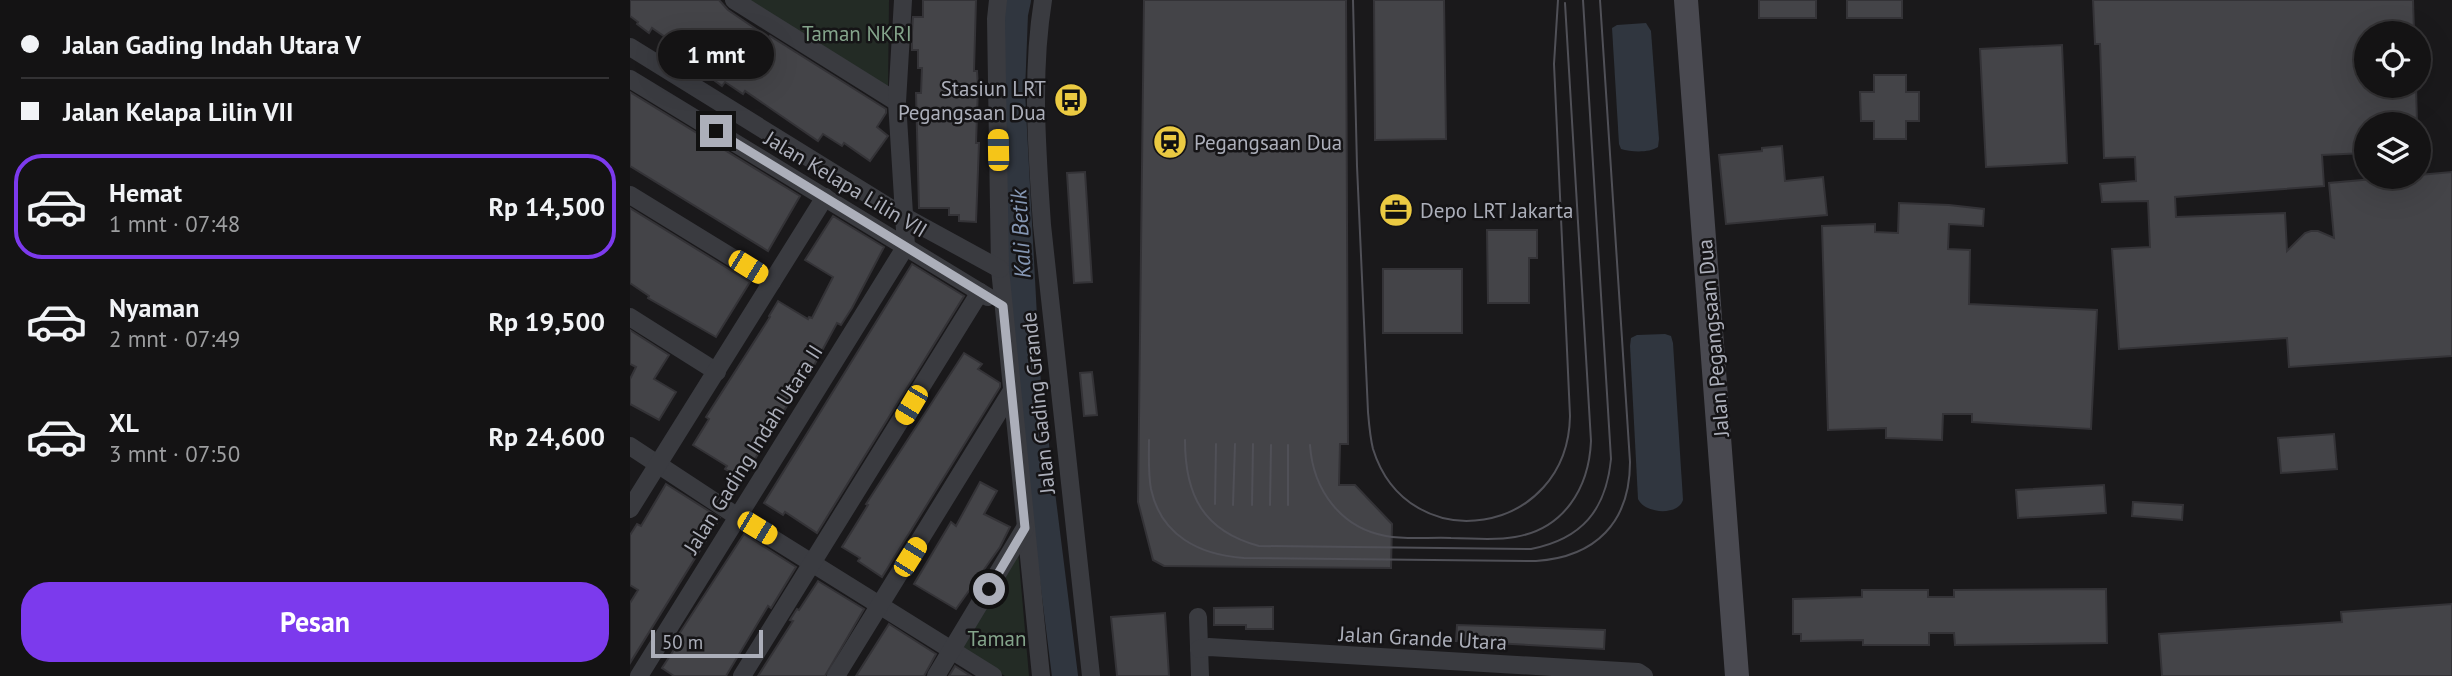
<!DOCTYPE html>
<html lang="id">
<head>
<meta charset="utf-8">
<style>
  :root { --surface:#141314; --page:#212022; --text:#f1f3f6; --muted:#9d9ea0; --line:#333234; --accent:#7c3aed }
  body { margin:0; font-family:"PT Sans",sans-serif; background:var(--page); color:var(--text); height:100vh; display:flex; flex-direction:column; font-size:26px; white-space:nowrap }
  * { box-sizing:border-box; margin:0 }
  p { font-size:23px; color:var(--muted) }
  .icon { flex:none; width:38px; height:38px; fill:none; stroke:currentColor; stroke-width:2; stroke-linecap:round; stroke-linejoin:round }
  .map { position:relative; flex:1; overflow:hidden }
  .details { display:flex; flex-direction:column; background:var(--surface); width:630px }
  .details>* { flex:none }
  .guide { display:grid; align-content:center; height:154px; padding:0 21px; background:var(--surface) }
  .controls { position:absolute; left:1724px; top:21px; display:grid; gap:14px }
  .controls a { display:grid; place-items:center; width:77px; height:77px; border-radius:50%; background:var(--surface); box-shadow:0 7px 28px #0002,0 0 0 2px var(--line); font-size:35px }
  .scale { position:absolute; left:21px; bottom:18px; width:112px; box-sizing:border-box; padding-left:7px; border:4px solid #acafba; border-top:0; font-size:19px; line-height:24px; white-space:nowrap; color:#acafba; -webkit-text-stroke:5px #151416; paint-order:stroke }
  .end { position:absolute; width:32px; height:32px; margin:-16px; border:9px solid #acafba; background:#111; box-shadow:0 0 0 4px #111 }
  .from { border-radius:50% }
  .bubble { position:absolute; height:49px; border-radius:24px; background:var(--surface); box-shadow:0 7px 28px #0002,0 0 0 2px var(--line); font-size:23px; font-weight:700; line-height:49px; text-align:center }
  .car { position:absolute; width:21px; height:42px; margin:-21px -10px; border-radius:9px; box-shadow:0 0 5px 2px #0007; background:linear-gradient(#f5c518 24%,#345 0 40%,#f5c518 0 76%,#345 0 86%,#f5c518 0) }
  .guide b { display:flex; align-items:center; gap:24px; height:66px; font-size:26px }
  .guide b+b { border-top:2px solid var(--line) }
  .guide i { width:18px; height:18px; background:var(--text) }
  ul { padding:0; list-style:none }
  li { display:flex; align-items:center; gap:21px; height:105px; margin:0 14px 10px; padding:0 7px; border:4px solid transparent; border-radius:28px }
  li div { flex:1 }
  li b { display:block; font-size:26px }
  li em { font-style:normal; font-weight:700 }
  li.selected { border-color:var(--accent) }
  li>.icon { width:63px; height:63px; stroke-width:1.5 }
  .primary-button { display:flex; gap:14px; margin-top:auto; padding:14px 21px }
  .primary-button a { flex:1; height:80px; border-radius:28px; background:var(--accent); color:#fff; font-size:28px; font-weight:700; line-height:80px; text-align:center }
  main { display:flex; flex:1; min-height:0 }
  .map>svg:first-child { display:block }
  .green { fill:#232b25 }
  .water { fill:#30363f }
  .lines { fill:none; stroke-linecap:round; stroke-linejoin:round }
  .river { stroke:#30363f; stroke-width:26 }
  .building { fill:#444448; stroke:#343337; stroke-width:2 }
  .street { stroke:#3a3b40; stroke-width:18 }
  .secondary { stroke:#494950; stroke-width:24 }
  .tram { stroke:#505057; stroke-width:2 }
  .route { stroke:#acafba; stroke-width:9 }
  .labels { text-anchor:middle; dominant-baseline:central; stroke-width:5; stroke-linejoin:round; paint-order:stroke }
  .park-label { font-size:21px; fill:#84a48b; stroke:#151416 }
  .poi-label { font-size:21px; fill:#acafba; stroke:#151416; text-anchor:start }
  .street-label { font-size:21px; fill:#acafba; stroke:#151416 }
  .water-label { font-size:23px; font-style:italic; fill:#8597b4; stroke:#151416 }
</style>
</head>
<body>
<main>
<section class="details">
<div class="guide">
<b><i class="from"></i>Jalan Gading Indah Utara V</b>
<b><i></i>Jalan Kelapa Lilin VII</b>
</div>
<ul>
<li class="selected"><svg class="icon" aria-label="car" viewBox="0 0 24 24"><path d="M5 17H2v-5l4-1 3-4h7l3 4 3 1v5h-3M9 17h6M6 11h13"/><circle cx="7" cy="17" r="2"/><circle cx="17" cy="17" r="2"/></svg><div><b>Hemat</b><p>1 mnt · 07:48</p></div><em>Rp 14,500</em></li>
<li><svg class="icon" aria-label="car" viewBox="0 0 24 24"><path d="M5 17H2v-5l4-1 3-4h7l3 4 3 1v5h-3M9 17h6M6 11h13"/><circle cx="7" cy="17" r="2"/><circle cx="17" cy="17" r="2"/></svg><div><b>Nyaman</b><p>2 mnt · 07:49</p></div><em>Rp 19,500</em></li>
<li><svg class="icon" aria-label="car" viewBox="0 0 24 24"><path d="M5 17H2v-5l4-1 3-4h7l3 4 3 1v5h-3M9 17h6M6 11h13"/><circle cx="7" cy="17" r="2"/><circle cx="17" cy="17" r="2"/></svg><div><b>XL</b><p>3 mnt · 07:50</p></div><em>Rp 24,600</em></li>
</ul>
<div class="primary-button"><a>Pesan</a></div>
</section>
<div class="map">
<svg width="1822" height="676" viewBox="0 0 1822 676">
  <rect width="100%" height="100%" fill="#1a191b"/>
  <g class="green">
    <polygon points="117,0 259,0 258,90"/>
    <polygon points="388,551 399,676 375,676 325,647"/>
  </g>
  <g class="water">
    <path d="M1016,23L1021,31L1029,139L1028,147C1019,153 1001,152 991,149L989,144L982,28L987,25Z"/>
    <path d="M1035,334L1041,336L1043,343L1053,500C1048,516 1015,514 1008,499L1000,346L1001,338L1007,335Z"/>
  </g>
  <g class="lines">
    <polyline class="river" points="388,0 385,14 382,92 397,373 435,676"/>
  </g>
  <g class="building">
    <polygon points="0,0 89,0 98,10 139,38 140,36 256,109 256,113 247,127 258,136 240,161 214,143 212,146 193,134 188,141 115,91 113,94 95,82 92,86 61,63 64,58 48,46 22,28 19,33 7,24 8,22 0,16"/>
    <polygon points="293,0 346,0 344,71 347,71 348,88 346,143 349,143 346,222 329,221 329,215 319,215 319,208 289,208 286,93 291,93 292,68 288,68 288,50 282,50 282,32 283,17 293,17"/>
    <polygon points="514,0 716,0 718,444 710,444 709,485 725,485 762,524 761,568 534,566 523,560 508,502"/>
    <polygon points="744,0 814,0 816,139 745,140"/>
    <rect x="1129" y="0" width="57" height="18"/>
    <rect x="1217" y="0" width="55" height="18"/>
    <polygon points="1463,0 1783,0 1784,33 1736,33 1736,86 1786,86 1787,124 1736,124 1736,153 1692,155 1694,186 1545,197 1546,217 1655,213 1657,251 1675,233 1681,231 1688,231 1704,238 1699,183 1822,172 1822,356 1659,367 1657,338 1489,349 1482,249 1520,247 1518,201 1472,202 1470,184 1506,181 1505,157 1474,158 1470,44 1465,44"/>
    <polygon points="1432,45 1437,163 1356,167 1350,49"/>
    <polygon points="1244,75 1276,75 1276,92 1289,92 1289,121 1276,121 1276,139 1244,139 1244,121 1231,121 1230,92 1244,92"/>
    <polygon points="0,92 170,196 138,251 0,166"/>
    <polygon points="1152,146 1155,181 1193,177 1197,215 1096,224 1089,155 1132,151 1132,148"/>
    <polygon points="455,172 462,282 444,283 437,173"/>
    <polygon points="1269,203 1319,205 1354,209 1353,226 1319,224 1318,249 1340,250 1339,304 1467,310 1461,429 1342,422 1342,414 1313,414 1312,440 1256,438 1256,428 1198,430 1192,226 1245,224 1245,232 1268,233"/>
    <polygon points="0,208 120,282 86,337 18,298 19,296 0,283"/>
    <polygon points="203,216 254,247 222,308 211,325 207,323 175,382 172,381 113,479 95,469 97,466 63,445 79,419 76,417 140,317 139,316 148,301 178,319 179,317 182,318 203,277 175,260"/>
    <polygon points="857,230 907,230 907,258 899,258 899,303 858,303"/>
    <polygon points="282,264 334,296 187,533 155,512 153,515 134,503"/>
    <rect x="753" y="269" width="79" height="64"/>
    <polygon points="0,330 39,355 24,379 46,392 29,420 0,404 0,379 6,367 0,364"/>
    <polygon points="334,353 352,364 348,369 370,383 370,387 252,577 228,561 230,558 212,547 238,505 236,504"/>
    <polygon points="462,372 467,415 454,416 450,373"/>
    <polygon points="1704,434 1707,469 1651,473 1648,438"/>
    <polygon points="350,482 367,491 354,514 380,527 370,547 326,609 284,584 321,522 326,526"/>
    <polygon points="36,484 90,518 0,663 0,603 8,590 0,585 0,535 7,524 11,526"/>
    <polygon points="1474,485 1476,513 1388,518 1386,490"/>
    <polygon points="1503,502 1553,505 1552,520 1502,516"/>
    <polygon points="114,534 166,567 141,608 138,606 96,676 44,676 32,668 53,636 49,634"/>
    <polygon points="188,581 234,609 195,676 128,676 163,621 160,620 167,609 169,610"/>
    <polygon points="1476,589 1477,643 1325,645 1324,633 1299,633 1299,645 1233,645 1233,640 1171,641 1171,634 1163,634 1163,599 1232,597 1232,590 1298,590 1298,597 1324,597 1324,590"/>
    <polygon points="1822,604 1822,676 1532,676 1529,634 1712,622 1711,612"/>
    <polygon points="643,607 643,629 616,629 616,625 584,625 584,608"/>
    <polygon points="535,613 539,676 487,676 481,617"/>
    <polygon points="259,624 306,654 294,676 226,676"/>
    <polygon points="827,625 975,630 974,649 826,641"/>
    <polygon points="325,666 341,676 319,676"/>
  </g>
  <g class="lines">
    <g class="street">
      <polyline points="104,0 267,102"/>
      <polyline points="368,0 366,19 370,269 411,676"/>
      <path d="M413,0C401,74 407,151 412,225L461,676"/>
      <polyline points="0,47 273,216 370,269"/>
      <polyline points="0,79 358,297"/>
      <polyline points="0,195 142,282"/>
      <polyline points="0,317 87,372"/>
      <polyline points="0,446 108,517 363,676"/>
      <polyline points="0,509 195,197"/>
      <polyline points="568,617 570,676"/>
      <polyline points="569,649 579,647 1008,672 1014,676"/>
      <polyline points="9,676 276,246 267,102 273,0"/>
      <polyline points="112,676 350,292"/>
      <polyline points="206,676 381,392"/>
      <polyline points="306,676 395,528"/>
    </g>
    <polyline class="secondary" points="1056,0 1107,676"/>
    <g class="tram">
      <path d="M723,0L727,166L738,412C739,424 740,437 743,449C778,561 938,536 940,416L924,64L928,0"/>
      <path d="M519,440C519,456 518,473 521,489C531,536 570,555 614,558L906,561C966,557 1000,522 1000,462L970,0"/>
      <path d="M555,440C555,495 573,531 629,546L901,549C952,539 976,510 981,459L953,0"/>
      <path d="M680,445C683,490 711,528 756,536C777,540 800,537 821,538C842,538 864,541 885,537C934,529 959,488 961,441L935,3"/>
      <polyline points="585,504 586,444"/>
      <polyline points="603,505 605,444"/>
      <polyline points="622,505 623,444"/>
      <polyline points="640,505 641,445"/>
      <polyline points="658,505 658,445"/>
    </g>
  </g>
  <g class="lines">
    <polyline class="route" points="86,131 373,306 395,528 359,589"/>
  </g>
  <defs>
    <g id="bus-disc" transform="scale(1.75)"><circle r="9.5" fill="#ebca42" stroke="#151416"/><path d="M-5-6H5V4H4V6H2V4H-2V6H-4V4H-5ZM-3.5-4V0h7V-4ZM-3.5 1.2v1.5H-2V1.2ZM2 1.2v1.5H3.5V1.2Z" fill="#111"/></g>
    <g id="station-disc" transform="scale(1.75)"><circle r="9.5" fill="#ebca42" stroke="#151416"/><path d="M-3-6H3Q5-6 5-4V2Q5 4 3 4L4.5 6H3L1.5 4h-3L-3 6H-4.5L-3 4Q-5 4-5 2V-4Q-5-6-3-6ZM-3.5-4v3h7v-3ZM-3.5 1v1.5H-2V1ZM2 1v1.5H3.5V1Z" fill="#111"/></g>
    <g id="office-disc" transform="scale(1.75)"><circle r="9.5" fill="#ebca42" stroke="#151416"/><path d="M-6-3h4V-5.5h4V-3h4V5H-6ZM-1-4.5V-3h2v-1.5ZM-6 0V1H6V0Z" fill="#111"/></g>
  </defs>
  <g fill-rule="evenodd">
    <use href="#bus-disc" x="441" y="100"/>
    <use href="#station-disc" x="540" y="142"/>
    <use href="#office-disc" x="766" y="210"/>
  </g>
  <g class="labels">
    <g class="park-label">
      <text x="227" y="33">Taman NKRI</text>
      <text x="367" y="638">Taman</text>
    </g>
    <g class="poi-label">
      <text x="416" y="88" text-anchor="end">Stasiun LRT<tspan x="416" dy="24">Pegangsaan Dua</tspan></text>
      <text x="564" y="142">Pegangsaan Dua</text>
      <text x="790" y="210">Depo LRT Jakarta</text>
    </g>
    <g class="street-label">
      <text transform="translate(216 184) rotate(31)">Jalan Kelapa Lilin VII</text>
      <text transform="translate(1083 338) rotate(-95)">Jalan Pegangsaan Dua</text>
      <text transform="translate(408 403) rotate(-96)">Jalan Gading Grande</text>
      <text transform="translate(123 449) rotate(-58)">Jalan Gading Indah Utara II</text>
      <text transform="translate(793 638) rotate(3)">Jalan Grande Utara</text>
    </g>
    <g class="water-label">
      <text transform="translate(390 234) rotate(-93)">Kali Betik</text>
    </g>
  </g>
</svg>
<div class="controls">
<a><svg class="icon" aria-label="locate" viewBox="0 0 24 24"><circle cx="12" cy="12" r="6"/><path d="M12 2v4M12 18v4M2 12h4M18 12h4"/></svg></a>
<a><svg class="icon" aria-label="layers" viewBox="0 0 24 24"><path d="M12 4l9 5-9 5-9-5zM3 14l9 5 9-5"/></svg></a>
</div>
<div class="scale">50 m</div>
<i class="end from" style="left:359px;top:589px"></i>
<i class="end" style="left:86px;top:131px"></i>
<div class="bubble" style="left:28px;top:30px;width:116px">1 mnt</div>
<i class="car" style="left:368px;top:150px;rotate:359deg"></i>
<i class="car" style="left:118px;top:267px;rotate:122deg"></i>
<i class="car" style="left:281px;top:405px;rotate:211deg"></i>
<i class="car" style="left:127px;top:528px;rotate:121deg"></i>
<i class="car" style="left:280px;top:557px;rotate:32deg"></i>
</div>
</main>
</body>
</html>
